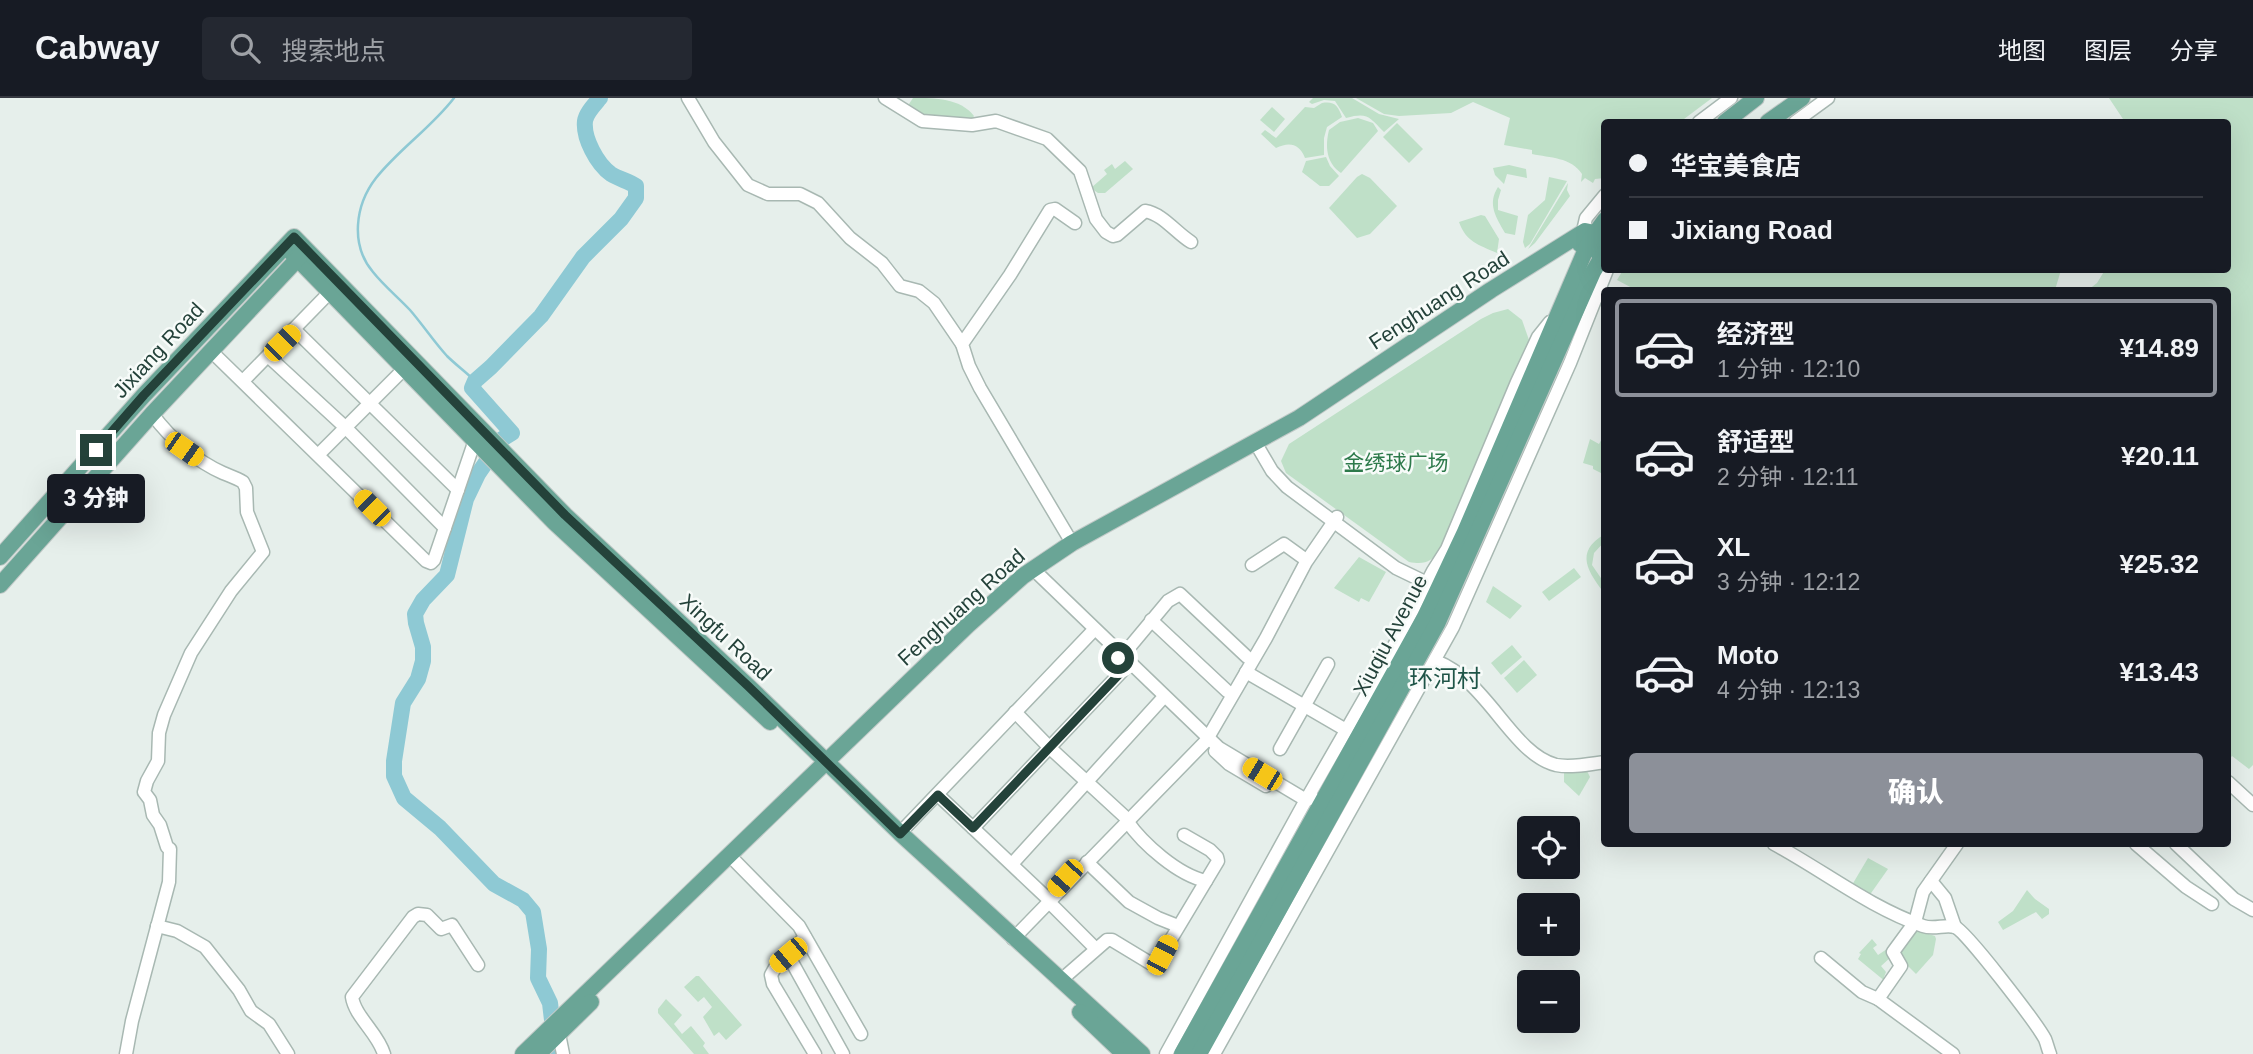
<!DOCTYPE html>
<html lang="zh">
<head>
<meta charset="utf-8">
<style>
  :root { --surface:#171b24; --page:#242831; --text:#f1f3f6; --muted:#9ea1a6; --line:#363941; --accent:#8c9099 }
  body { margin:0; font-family:Helvetica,"Noto Sans SC",sans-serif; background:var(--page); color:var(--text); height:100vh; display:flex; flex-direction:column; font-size:26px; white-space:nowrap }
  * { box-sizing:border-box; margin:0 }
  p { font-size:23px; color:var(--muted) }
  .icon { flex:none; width:38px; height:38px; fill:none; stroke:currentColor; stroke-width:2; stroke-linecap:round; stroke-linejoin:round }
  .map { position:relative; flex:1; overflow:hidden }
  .details { position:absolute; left:1601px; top:189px; width:630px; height:560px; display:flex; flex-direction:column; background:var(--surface); border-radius:7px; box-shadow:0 7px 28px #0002 }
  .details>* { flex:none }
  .banner { position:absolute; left:1601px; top:21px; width:630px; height:154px; border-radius:7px; box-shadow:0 7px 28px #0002; display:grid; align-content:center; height:154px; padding:0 28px; background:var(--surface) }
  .controls { position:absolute; left:1517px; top:718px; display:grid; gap:14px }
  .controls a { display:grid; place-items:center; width:63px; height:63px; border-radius:7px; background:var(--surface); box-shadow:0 7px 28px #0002; font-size:35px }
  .end { position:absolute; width:32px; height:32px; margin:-16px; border:9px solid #24423a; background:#fff; box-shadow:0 0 0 4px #fff }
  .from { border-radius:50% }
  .bubble { position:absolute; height:49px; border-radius:7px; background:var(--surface); box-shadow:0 7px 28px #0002; font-size:23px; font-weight:800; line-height:49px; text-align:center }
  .car { position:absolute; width:21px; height:42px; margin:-21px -10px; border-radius:9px; box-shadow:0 0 5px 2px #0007; background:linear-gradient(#f5c518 24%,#345 0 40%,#f5c518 0 76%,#345 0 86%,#f5c518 0) }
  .banner b { display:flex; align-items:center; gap:24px; height:66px; font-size:26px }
  .banner b+b { border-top:2px solid var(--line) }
  .banner i { width:18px; height:18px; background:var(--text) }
  ul { padding:12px 0 0; list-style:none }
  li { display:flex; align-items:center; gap:21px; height:98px; margin:0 14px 10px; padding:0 14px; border:4px solid transparent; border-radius:7px }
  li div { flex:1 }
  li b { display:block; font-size:26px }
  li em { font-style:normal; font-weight:800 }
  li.on { border-color:var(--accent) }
  li>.icon { width:63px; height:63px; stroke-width:1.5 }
  .cta { display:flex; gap:14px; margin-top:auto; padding:14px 28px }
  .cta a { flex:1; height:80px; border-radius:7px; background:var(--accent); color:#fff; font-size:28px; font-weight:800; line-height:80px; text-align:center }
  header { display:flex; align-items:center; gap:42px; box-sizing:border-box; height:98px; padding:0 35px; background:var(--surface); border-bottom:2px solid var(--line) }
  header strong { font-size:33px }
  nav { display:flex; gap:38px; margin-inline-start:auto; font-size:24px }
  .search { width:490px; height:63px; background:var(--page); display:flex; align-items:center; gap:18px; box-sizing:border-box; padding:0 24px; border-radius:7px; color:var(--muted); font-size:26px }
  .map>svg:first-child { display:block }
  .green { fill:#bfe0c8 }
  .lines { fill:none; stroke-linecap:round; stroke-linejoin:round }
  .stream { stroke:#8ec9d4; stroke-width:2.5 }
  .river { stroke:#8ec9d4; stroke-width:16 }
  .minor-casing { stroke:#a8b8b2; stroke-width:15 }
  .major-casing { stroke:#c2cac8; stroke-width:18 }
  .minor { stroke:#fff; stroke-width:12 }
  .major { stroke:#6aa596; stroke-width:16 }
  .route { stroke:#24423a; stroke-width:9 }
  .labels { text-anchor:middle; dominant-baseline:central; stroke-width:5; stroke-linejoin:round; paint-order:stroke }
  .street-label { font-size:21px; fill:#24423a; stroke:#f7fbf9 }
  .park-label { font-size:21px; fill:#2d7a4b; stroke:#f7fbf9 }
  .quarter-label { font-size:24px; fill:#1f5548; stroke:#f7fbf9 }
</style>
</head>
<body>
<header>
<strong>Cabway</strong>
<div class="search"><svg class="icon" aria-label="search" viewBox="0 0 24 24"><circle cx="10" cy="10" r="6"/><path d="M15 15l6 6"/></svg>搜索地点</div>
<nav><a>地图</a><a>图层</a><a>分享</a></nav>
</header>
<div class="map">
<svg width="2253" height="956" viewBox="0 0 2253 956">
  <rect width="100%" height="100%" fill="#e6efeb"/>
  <g class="green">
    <path d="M913,0C935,0 960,0 974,18L971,23L933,22L907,9Z"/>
    <path d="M1313,0H1352L1379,16L1399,21L1384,34C1369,19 1368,14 1346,20L1335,3L1324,2L1312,6L1309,4Z"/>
    <path d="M1356,0H1712L1680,24H1605V80L1595,81L1593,85L1585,80L1581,84L1582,76C1571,59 1550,60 1532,56V52L1504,47L1510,20L1473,4L1451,15L1399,18L1384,16Z"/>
    <polygon points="2109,0 2253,0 2253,667 2249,671 2232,658 2228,663 2228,192 2088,192 2097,185 2105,172 2228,172 2228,24 2125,24"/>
    <path d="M1322,5C1335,3 1338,8 1342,19L1327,29L1324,40V57L1305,60C1299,45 1289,44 1276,50L1261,36L1265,32L1276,40L1305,9L1314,10Z"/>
    <polygon points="1272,9 1285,21 1274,34 1260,22"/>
    <path d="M1358,20L1373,25L1378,33L1341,75C1326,65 1325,48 1329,32L1340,24Z"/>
    <polygon points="1397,25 1423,51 1409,65 1383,39"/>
    <polygon points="1326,59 1330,68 1339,78 1329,88 1320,88 1302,74 1306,63"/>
    <polygon points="1125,63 1133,71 1105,95 1098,95 1091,90 1107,76 1104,72 1112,66 1115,71"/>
    <polygon points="1509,67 1526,71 1527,80 1507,76 1504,86 1495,77 1493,70"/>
    <polygon points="1362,76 1370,80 1397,108 1370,136 1357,140 1329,110 1357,79"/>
    <polygon points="1549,79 1567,83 1530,146 1525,150 1523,144 1528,117 1545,102"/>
    <polygon points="1568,85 1567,92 1570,98 1535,145 1528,151"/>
    <path d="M1498,89L1501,92L1498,102V112L1518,118L1515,137L1505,135C1496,119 1487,106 1498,89Z"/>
    <path d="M1481,117L1485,118L1499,141L1497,155C1479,147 1466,144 1459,124Z"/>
    <polygon points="1623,172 2061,172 2055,192 1636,192 1617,182"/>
    <path d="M1508,211L1522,222L1529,242L1441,451C1431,464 1425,467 1409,464L1286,375L1281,363L1289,346L1481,221L1493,215Z"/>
    <polygon points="1605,335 1605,377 1593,371 1593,368 1583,365 1590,341 1599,346"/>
    <path d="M1605,436V443L1594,455L1592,467L1605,486V496C1589,475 1573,454 1605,436Z"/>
    <polygon points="1359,459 1386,474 1369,504 1361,500 1359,504 1334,490"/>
    <polygon points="1574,470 1581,479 1549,503 1542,494"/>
    <polygon points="1493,488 1522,508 1510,521 1486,504"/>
    <polygon points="1512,547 1522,559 1501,577 1491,565"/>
    <polygon points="1524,562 1537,577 1517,595 1504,580"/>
    <polygon points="1586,671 1590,679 1579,698 1564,684 1564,673"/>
    <polygon points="1868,760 1888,771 1869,798 1852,787"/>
    <polygon points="2027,792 2035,801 2049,811 2049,816 2042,821 2036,814 2003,832 1998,824 2013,813"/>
    <polygon points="1916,832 1935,838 1936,841 1933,857 1916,876 1897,857"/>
    <polygon points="1872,841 1877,847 1873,850 1878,857 1890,849 1891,859 1881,868 1886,874 1884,879 1888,883 1886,884 1858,861 1861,856 1859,855"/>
    <polygon points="696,878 699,878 742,927 726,942 719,934 714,938 703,919 712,909 704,899 698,904 684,889"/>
    <polygon points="666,901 682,917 674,926 682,936 691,928 705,945 703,948 709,956 694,956 658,915 658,911"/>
  </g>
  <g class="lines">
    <path class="stream" d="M454,0C431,30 399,51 376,80C355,107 350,147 373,174C384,188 398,199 410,212C423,227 434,244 447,258C456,267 466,274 475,283"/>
    <path class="river" d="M556,956L550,905L538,880L539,851L533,814L523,802L494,786L440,730L404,700L394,678V663L403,605L418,581L423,563V549L416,525L415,516L423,502L447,477L466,401L478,376L502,341L512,335L472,290L475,283L491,269L541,218L583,159L621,121L636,100V88C628,83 619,81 611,76C597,66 583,40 585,23C586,15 595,6 600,0"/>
    <g class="minor-casing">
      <g id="minor">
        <polyline points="688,0 714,44 748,87 768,96 800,96 818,105 850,140 882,165 900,188 919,193 934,205 962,246"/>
        <path d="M885,0L922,23L972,27L996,23L1047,41L1080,73L1096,121L1106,134L1113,138L1117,137L1145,113C1163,116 1175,134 1191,144"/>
        <polyline points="1699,24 1731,0"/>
        <polyline points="1795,24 1828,0"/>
        <polyline points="1581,142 1586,120 1605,97"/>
        <polyline points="295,232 458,392"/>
        <polyline points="212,254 426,463 431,465 434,462 475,342"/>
        <polyline points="268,258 345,329 445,430"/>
        <polyline points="243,283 330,194"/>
        <polyline points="1255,344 1272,373 1287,389 1396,470 1427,485"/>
        <polyline points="319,356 405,270"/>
        <polyline points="1072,445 980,290 969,268 962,246 1010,177 1050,112 1055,111 1075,125"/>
        <polyline points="1252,467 1284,446 1302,459"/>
        <polyline points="1033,471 1219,650 1306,702 1313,700"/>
        <polyline points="1151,522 1227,593"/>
        <polyline points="1123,557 1168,503 1180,496 1247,559"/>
        <path d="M1436,563C1488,583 1512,656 1556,667C1572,670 1590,666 1605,664"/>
        <polyline points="1246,574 1346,632"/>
        <polyline points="1015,614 1050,650 1124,718"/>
        <polyline points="1280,651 1328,566"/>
        <polyline points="1215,653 1229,666 1266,688"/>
        <polyline points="2228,684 2253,707"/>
        <polyline points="938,697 1047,800"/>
        <path d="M1127,723C1143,746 1178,777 1206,783"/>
        <polyline points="973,730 1127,568"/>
        <polyline points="900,735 1091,535"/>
        <path d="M1774,746C1824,773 1869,809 1923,828C1934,832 1945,826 1955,829C1966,833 2037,926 2045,941C2047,946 2048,951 2050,956"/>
        <polyline points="2136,746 2186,789 2212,806"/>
        <polyline points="2176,746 2234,801 2253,812"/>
        <polyline points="734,762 799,828 861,936"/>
        <polyline points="1087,764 1129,804 1158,820 1178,828"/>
        <polyline points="1012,766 1162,601"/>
        <polyline points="1931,783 1945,800 1955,829"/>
        <polyline points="1050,805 1095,850"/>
        <polyline points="157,828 177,833 205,849 239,892 251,913 269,926 288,956"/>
        <polyline points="805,839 776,868 771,877 773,886 815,956"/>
        <polyline points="1013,841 1206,643 1266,540 1306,464 1337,419"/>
        <polyline points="788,857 843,956"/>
        <polyline points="1821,860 1862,894 1878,901"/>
        <polyline points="1060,883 1107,842 1112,842 1150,865 1158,863 1218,763 1217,759 1210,752 1184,737"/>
        <polyline points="559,936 563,956"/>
        <path d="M126,956L132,923L169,784L170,751L167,749L160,727L153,717L150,702L144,694L147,683L158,663L159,635L164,617L191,555L231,493L263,454L247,414L246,390L243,384C237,380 230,378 223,375C194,362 171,341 152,316"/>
        <path d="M384,956C378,935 355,919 352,899L413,819L418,816L427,817L441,831L452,827L478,867"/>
        <polyline points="1166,956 1302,709 1386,563 1433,473 1447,451 1517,284 1538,239 1550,224"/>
        <polyline points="1214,956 1453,529 1570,265 1607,172"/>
        <polyline points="1953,956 1878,901 1901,868 1893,854 1915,824 1923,794 1957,746"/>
      </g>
    </g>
    <g class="major-casing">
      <g id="major">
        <polyline points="1725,24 1756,0"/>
        <polyline points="1768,24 1802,0"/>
        <polyline points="1580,146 1589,144 1602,159"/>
        <polyline points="286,149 555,425 770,624"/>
        <polyline points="0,459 144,297 294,139 565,417 748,588 900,735 1142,956"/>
        <polyline points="0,487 152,316 305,153"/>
        <polyline points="1080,914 1124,956"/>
        <polyline points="523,956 968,527 1023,478 1072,445 1299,320 1491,192 1585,133 1594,135 1605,145"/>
        <polyline points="538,956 591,904"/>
        <polyline points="1182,956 1425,519 1465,434 1589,144 1605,122"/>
        <polyline points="1199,956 1437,526 1593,174 1605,154"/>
      </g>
    </g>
    <use href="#minor" class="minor"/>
    <use href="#major" class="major"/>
  </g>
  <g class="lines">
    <polyline class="route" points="96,352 144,297 294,139 565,417 748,588 900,736 938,697 973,730 1127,568 1118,560"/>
  </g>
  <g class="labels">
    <g class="street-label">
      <text transform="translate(1439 202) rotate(-33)">Fenghuang Road</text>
      <text transform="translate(158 252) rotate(-47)">Jixiang Road</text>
      <text transform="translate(961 509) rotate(-42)">Fenghuang Road</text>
      <text transform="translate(1390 537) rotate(-62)">Xiuqiu Avenue</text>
      <text transform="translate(726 539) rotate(43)">Xingfu Road</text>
    </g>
    <g class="park-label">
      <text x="1396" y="364">金绣球广场</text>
    </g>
    <g class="quarter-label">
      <text x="1445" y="580">环河村</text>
    </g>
  </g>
</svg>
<div class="controls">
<a><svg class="icon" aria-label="locate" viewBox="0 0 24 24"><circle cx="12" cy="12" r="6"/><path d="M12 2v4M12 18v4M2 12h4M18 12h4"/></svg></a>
<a>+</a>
<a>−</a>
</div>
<i class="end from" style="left:1118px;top:560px"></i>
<i class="end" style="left:96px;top:352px"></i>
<div class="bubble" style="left:47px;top:376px;width:98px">3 分钟</div>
<i class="car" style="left:282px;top:245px;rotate:45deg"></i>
<i class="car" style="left:184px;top:351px;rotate:125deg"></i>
<i class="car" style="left:372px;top:410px;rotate:315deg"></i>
<i class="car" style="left:1262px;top:676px;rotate:301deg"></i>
<i class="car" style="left:1065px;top:780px;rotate:222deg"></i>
<i class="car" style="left:788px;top:857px;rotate:230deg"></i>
<i class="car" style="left:1162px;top:857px;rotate:28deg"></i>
<div class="banner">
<b><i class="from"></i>华宝美食店</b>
<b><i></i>Jixiang Road</b>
</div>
<section class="details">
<ul>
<li class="on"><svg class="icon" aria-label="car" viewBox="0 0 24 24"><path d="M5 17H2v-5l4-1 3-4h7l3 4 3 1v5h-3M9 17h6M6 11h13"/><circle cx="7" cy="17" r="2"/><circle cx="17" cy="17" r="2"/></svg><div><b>经济型</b><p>1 分钟 · 12:10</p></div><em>¥14.89</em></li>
<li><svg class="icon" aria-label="car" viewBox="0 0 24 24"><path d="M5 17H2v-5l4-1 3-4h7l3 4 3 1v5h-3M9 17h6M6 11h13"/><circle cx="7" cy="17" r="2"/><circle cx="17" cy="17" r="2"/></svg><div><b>舒适型</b><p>2 分钟 · 12:11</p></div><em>¥20.11</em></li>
<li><svg class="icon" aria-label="car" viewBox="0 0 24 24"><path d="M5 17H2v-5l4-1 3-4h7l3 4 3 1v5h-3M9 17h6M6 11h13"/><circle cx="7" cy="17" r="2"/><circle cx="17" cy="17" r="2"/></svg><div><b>XL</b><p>3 分钟 · 12:12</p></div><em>¥25.32</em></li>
<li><svg class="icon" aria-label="car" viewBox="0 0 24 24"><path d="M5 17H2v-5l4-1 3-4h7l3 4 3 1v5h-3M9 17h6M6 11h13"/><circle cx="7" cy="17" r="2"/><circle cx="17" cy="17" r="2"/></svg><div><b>Moto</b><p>4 分钟 · 12:13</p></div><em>¥13.43</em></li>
</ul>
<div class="cta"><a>确认</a></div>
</section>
</div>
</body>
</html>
